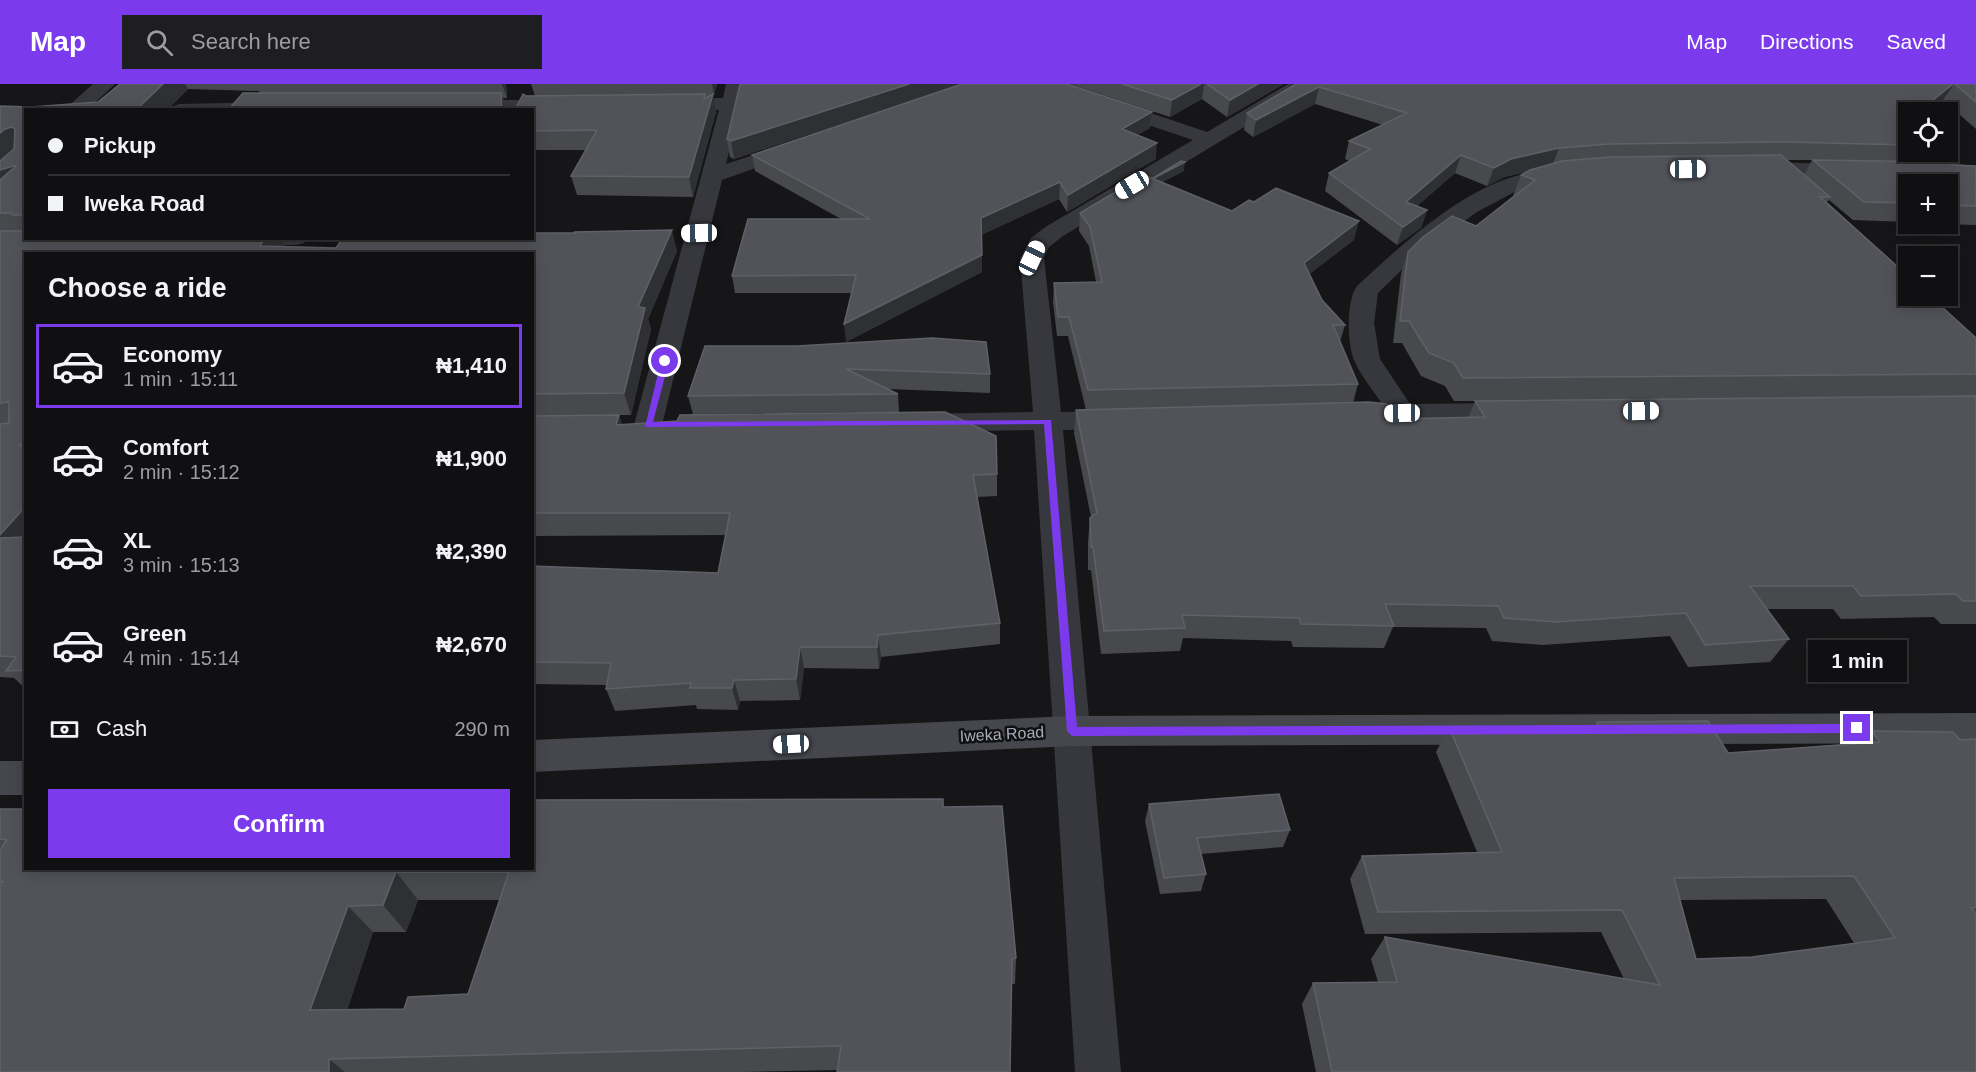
<!DOCTYPE html>
<html lang="en">
<head>
<meta charset="utf-8">
<style>
  :root { --surface:#101012; --page:#1e1e20; --text:#f1f3f6; --muted:#9c9d9f; --line:#303032; --accent:#7c3aed }
  body { margin:0; font-family:Helvetica,sans-serif; background:var(--page); color:var(--text); height:100vh; display:flex; flex-direction:column; font-size:22px; white-space:nowrap }
  * { box-sizing:border-box; margin:0 }
  p { font-size:20px; color:var(--muted) }
  .icon { flex:none; width:33px; height:33px; fill:none; stroke:currentColor; stroke-width:2; stroke-linecap:round; stroke-linejoin:round }
  .map { position:relative; flex:1; overflow:hidden }
  .sheet { position:absolute; left:24px; top:168px; width:510px; height:618px; display:flex; flex-direction:column; background:var(--surface); border-radius:0px; box-shadow:0 3px 15px #0003,0 0 0 2px var(--line) }
  .sheet>* { flex:none }
  .top-card { position:absolute; left:24px; top:24px; width:510px; height:132px; border-radius:0px; box-shadow:0 3px 15px #0003,0 0 0 2px var(--line); display:grid; align-content:center; height:132px; padding:0 24px; background:var(--surface) }
  .controls { position:absolute; left:1898px; top:18px; display:grid; gap:12px }
  .controls a { display:grid; place-items:center; width:60px; height:60px; border-radius:0px; background:var(--surface); box-shadow:0 3px 15px #0003,0 0 0 2px var(--line); font-size:30px }
  .end { position:absolute; width:27px; height:27px; margin:-14px; border:8px solid #7c3aed; background:#fff; box-shadow:0 0 0 3px #fff }
  .from { border-radius:50% }
  .bubble { position:absolute; height:42px; border-radius:0px; background:var(--surface); box-shadow:0 3px 15px #0003,0 0 0 2px var(--line); font-size:20px; font-weight:700; line-height:42px; text-align:center }
  .car { position:absolute; width:18px; height:36px; margin:-18px -9px; border-radius:8px; box-shadow:0 0 4px 2px #0007; background:linear-gradient(#fff 24%,#345 0 40%,#fff 0 76%,#345 0 86%,#fff 0) }
  .top-card b { display:flex; align-items:center; gap:21px; height:57px; font-size:22px }
  .top-card b+b { border-top:2px solid var(--line) }
  .top-card i { width:15px; height:15px; background:var(--text) }
  ul { padding:0; list-style:none }
  li { display:flex; align-items:center; gap:18px; height:84px; margin:0 12px 9px; padding:0 12px; border:3px solid transparent; border-radius:0px }
  li div { flex:1 }
  li b { display:block; font-size:22px }
  li em { font-style:normal; font-weight:700 }
  li.selected { border-color:var(--accent) }
  li>.icon { width:54px; height:54px; stroke-width:1.5 }
  h2 { padding:0 24px; font-size:27px; line-height:72px }
  .pay { display:flex; align-items:center; gap:15px; height:66px; padding:0 24px; font-size:22px }
  .pay p { margin-inline-start:auto }
  .primary-button { display:flex; gap:12px; margin-top:auto; padding:12px 24px }
  .primary-button a { flex:1; height:69px; border-radius:0px; background:var(--accent); color:#fff; font-size:24px; font-weight:700; line-height:69px; text-align:center }
  header { display:flex; align-items:center; gap:36px; box-sizing:border-box; height:84px; padding:0 30px; background:var(--accent); color:#fff }
  header strong { font-size:28px }
  nav { display:flex; gap:33px; margin-inline-start:auto; font-size:21px }
  .search { width:420px; height:54px; background:var(--page); display:flex; align-items:center; gap:15px; box-sizing:border-box; padding:0 21px; border-radius:0px; color:var(--muted); font-size:22px }
  .map>svg:first-child { display:block }
  .lines { fill:none; stroke-linecap:round; stroke-linejoin:round }
  .minor { fill:#37383d; fill-rule:evenodd }
  .tertiary { fill:#37383d; fill-rule:evenodd }
  .secondary { fill:#45474d; fill-rule:evenodd }
  .wall { fill:#47494d; fill-rule:evenodd }
  .shaded-wall { fill:#2f3033 }
  .building { fill:#525359; stroke:#5f6168; stroke-width:1.5; fill-rule:evenodd }
  .route { fill:#7c3aed }
  .labels { text-anchor:middle; dominant-baseline:central; stroke-width:5; stroke-linejoin:round; paint-order:stroke }
  .street-label { font-size:16px; fill:#a8adb8; stroke:#111113 }
</style>
</head>
<body>
<header>
<strong>Map</strong>
<div class="search"><svg class="icon" aria-label="search" viewBox="0 0 24 24"><circle cx="10" cy="10" r="6"/><path d="M15 15l6 6"/></svg>Search here</div>
<nav><a>Map</a><a>Directions</a><a>Saved</a></nav>
</header>
<div class="map">
<svg width="1976" height="988" viewBox="0 0 1976 988">
  <rect width="100%" height="100%" fill="#161618"/>
  <g class="lines">
    <g class="minor">
      <polygon points="726,0 746,0 726,80 796,57 803,59 806,63 803,67 722,96 662,341 658,347 648,350 638,347 634,341 719,26 671,26 664,24 661,20 664,16 671,14 723,14"/>
      <polygon points="1288,0 1312,0 1309,4 1063,152 1049,163 1044,174 1061,328 1119,327 1129,330 1133,336 1129,342 1119,345 1063,346 1121,988 1075,988 1034,346 921,348 911,345 907,339 911,333 921,330 1033,328 1020,174 1031,154 1047,142 1193,56 1101,25 1098,21 1101,17 1115,17 1207,48"/>
      <polygon points="461,16 562,16 569,18 572,22 569,26 562,28 454,26 451,22 454,18"/>
      <polygon points="274,18 281,20 283,26 170,26 173,22 180,20"/>
      <polygon points="1753,78 1851,80 1859,81 1862,86 1859,91 1851,92 1745,89 1742,84 1745,79"/>
      <path d="M1560,84L1568,85L1571,90L1568,95L1520,105L1477,128L1415,173L1378,209L1374,239L1380,275L1410,320L1515,319L1525,322L1529,328L1525,334L1515,337L1344,339L1334,336L1330,330L1334,324L1344,321H1383C1373,306 1361,292 1354,276C1347,259 1346,217 1357,202C1399,163 1451,115 1506,95C1523,89 1542,87 1560,84Z"/>
      <polygon points="307,154 304,159 296,161 235,162 227,160 223,155"/>
    </g>
    <polygon class="tertiary" points="93,0 115,0 87,26 64,26"/>
    <g class="secondary">
      <polygon points="1976,629 1976,659 1072,662 532,688 532,656 1072,632"/>
      <rect x="0" y="677" width="26" height="34"/>
    </g>
  </g>
  <g class="wall">
    <polygon points="120,0 506,0 507,14 503,14 507,26 228,26 259,9 259,7 188,5 167,26 26,26 26,154 336,164 574,149 574,148 677,167 648,235 651,245 631,331 568,331 619,331 622,341 997,390 997,412 977,413 1000,539 1000,560 881,573 879,585 804,584 800,616 740,617 738,626 697,625 696,621 615,627 606,605 606,601 532,600 532,482 718,489 726,451 532,452 532,170 26,170 26,605 14,594 0,593 0,22 31,23 98,18"/>
    <polygon points="531,0 717,0 713,12 716,28 693,113 577,111 571,92 586,66 532,66 532,26 526,12 535,12"/>
    <polygon points="961,0 734,75 730,73 727,55"/>
    <polygon points="1070,0 1284,0 1227,33 1202,15 1170,33"/>
    <path d="M1296,0H1976V45L1943,16L1928,28H1908V68H1929L1922,77L1976,82V141L1941,140H1947V100H1908V138L1853,136L1829,116L1827,118L1976,254V540H1941L1934,533L1841,535L1833,525H1767L1789,555L1770,578L1688,583L1670,552L1543,561L1492,557L1486,544L1393,543L1384,564L1293,563L1291,557L1183,554L1180,567L1101,570L1091,486H1088V457L1090,434L1091,433L1074,349L1076,326H1086L1068,252H1057L1053,218L1054,199L1096,198L1089,162L1079,147L1080,129L1153,94L1184,87L1162,98L1232,127L1354,156L1309,190L1322,216L1345,241L1340,258L1358,300L1353,319L1393,335L1468,334L1475,317H1454L1445,302L1421,292L1402,259H1393L1401,190L1408,168L1476,142L1514,112H1513L1521,91L1526,88L1504,93L1487,102L1455,89L1417,122L1427,126L1421,144L1397,161L1325,107L1329,89L1350,77L1345,75L1349,57L1383,41L1315,20L1253,53L1244,46L1247,29ZM1786,76H1812L1804,91Z"/>
    <polygon points="1152,28 1150,44 1137,51 1156,75 1067,128 1059,115 981,151 982,188 846,258 852,209 735,209 732,192 841,135 755,87 752,71"/>
    <polygon points="705,262 990,290 990,309 889,305 898,310 899,328 693,330 688,312"/>
    <path d="M1597,638L1728,669L1858,660L1872,647L1960,656L1976,655V988H1316L1302,920L1313,899L1378,898L1371,875L1385,853L1624,895L1601,848L1365,850L1350,795L1362,772L1477,768L1436,668L1449,643L1591,646ZM1826,815L1854,859L1752,873L1696,875L1680,816Z"/>
    <polygon points="1149,720 1290,746 1283,763 1201,770 1206,790 1201,807 1160,810 1145,737"/>
    <path d="M944,723L1016,874L1015,900H1011L838,986L744,988H0V725ZM418,816H500L468,910L404,925L347,926L373,848H406Z"/>
  </g>
  <g class="shaded-wall">
    <polygon points="163,0 185,0 188,5 167,26 136,26"/>
    <polygon points="502,0 506,0 507,14"/>
    <polygon points="712,0 717,0 714,12"/>
    <polygon points="909,0 961,0 734,75 731,57"/>
    <polygon points="1201,0 1204,0 1202,15 1170,33 1172,16"/>
    <polygon points="1258,0 1284,0 1227,33 1230,16"/>
    <polygon points="1954,0 1943,16 1928,28 1918,28"/>
    <polygon points="1319,3 1315,20 1253,53 1256,36"/>
    <polygon points="501,9 507,26 502,26"/>
    <polygon points="705,10 708,26 713,10 716,28 693,113 689,93"/>
    <polygon points="1152,28 1150,44 1120,61 1122,45"/>
    <polygon points="12,43 25,63 0,80 0,49 5,45"/>
    <polygon points="1157,59 1156,75 1067,128 1068,111"/>
    <polygon points="1559,64 1552,82 1504,93 1487,102 1494,84 1511,75"/>
    <polygon points="1461,71 1455,89 1401,136 1406,118"/>
    <polygon points="1185,78 1184,87 1149,104 1150,96"/>
    <polygon points="17,81 0,110 0,86"/>
    <polygon points="1060,98 1059,115 981,151 981,134"/>
    <polygon points="1427,126 1421,144 1397,161 1403,143"/>
    <polygon points="1359,137 1354,156 1299,198 1304,179"/>
    <polygon points="672,146 677,167 648,235 651,245 631,331 624,309 638,223"/>
    <polygon points="265,154 280,154 285,163 260,162"/>
    <polygon points="982,171 982,188 846,258 844,240"/>
    <polygon points="619,331 626,353 616,341"/>
    <polygon points="26,355 26,370 19,362"/>
    <polygon points="26,422 26,467 0,457 0,451"/>
    <polygon points="878,551 881,573 879,585 877,563"/>
    <polygon points="800,563 804,584 800,616 796,595"/>
    <polygon points="734,596 740,617 738,626 732,604"/>
    <polygon points="396,788 418,816 406,848 383,821"/>
    <polygon points="348,822 373,848 339,951 310,926"/>
    <polygon points="329,975 345,988 329,988"/>
  </g>
  <g class="building">
    <polygon points="120,0 163,0 136,26 26,26 26,131 13,131 11,129 0,129 0,96 17,81 0,86 0,77 14,65 15,45 12,43 5,45 0,49 0,22 31,23 98,18"/>
    <polygon points="740,0 909,0 731,57 727,55"/>
    <polygon points="962,0 1067,0 1152,28 1122,45 1157,59 1068,111 1060,98 981,134 982,171 844,240 856,191 732,192 748,135 870,135 752,71"/>
    <polygon points="1122,0 1201,0 1172,16"/>
    <polygon points="1207,0 1258,0 1230,16"/>
    <polygon points="1296,0 1953,0 1918,28 1908,28 1908,61 1785,58 1609,60 1559,64 1511,75 1494,84 1461,71 1406,118 1427,126 1403,143 1329,89 1370,65 1349,57 1407,29 1319,3 1256,36 1247,29"/>
    <polygon points="1955,0 1976,0 1976,18"/>
    <polygon points="243,9 501,9 502,26 228,26"/>
    <polygon points="523,10 526,12 705,10 704,15 713,10 689,93 571,92 597,46 532,47 532,26 515,26"/>
    <polygon points="1781,71 1830,113 1820,113 1908,192 1908,212 1930,212 1976,254 1976,290 1463,294 1454,279 1429,269 1409,237 1400,237 1408,168 1423,153 1452,132 1476,142 1535,96 1521,91 1530,86 1562,77 1610,73"/>
    <polygon points="1813,76 1950,78 1953,81 1976,82 1976,122 1947,121 1947,100 1908,100 1908,119 1864,118"/>
    <polygon points="1181,77 1185,78 1150,96"/>
    <polygon points="1144,91 1232,127 1249,116 1254,118 1276,104 1359,137 1304,179 1322,216 1345,241 1333,241 1358,300 1088,306 1069,233 1058,233 1054,199 1102,198 1090,143 1080,129"/>
    <polygon points="672,146 638,223 645,224 624,309 532,310 532,170 26,170 26,355 19,362 26,362 26,422 0,451 0,340 9,339 9,318 0,319 0,147 26,147 26,154 265,154 260,162 336,164 343,154 532,154 532,149 576,149 574,148"/>
    <polygon points="932,254 986,258 990,290 846,285 898,310 688,312 705,262 797,262"/>
    <polygon points="1976,312 1976,517 1963,517 1956,510 1861,512 1853,502 1750,502 1789,555 1705,561 1686,529 1556,538 1504,534 1498,522 1385,520 1394,542 1301,540 1299,534 1182,531 1185,544 1104,547 1093,463 1091,463 1090,434 1097,429 1076,326 1369,318 1387,320 1393,335 1485,333 1475,317"/>
    <polygon points="945,328 996,352 997,390 973,391 1000,539 878,551 877,563 800,563 796,595 734,596 732,604 690,604 691,599 606,605 611,579 532,578 532,482 718,489 730,429 532,429 532,332 619,331 616,341 677,337 680,331"/>
    <polygon points="26,453 26,586 6,587 16,573 0,572 0,454"/>
    <path d="M1708,637L1728,669L1880,658L1872,647L1953,648L1960,656L1976,655V823L1971,824L1976,830V988H1332L1313,899L1397,898L1385,853L1660,901L1622,826L1378,828L1362,772L1502,768L1449,643L1598,646L1597,638ZM1854,792L1895,854L1752,873L1696,875L1674,794Z"/>
    <polygon points="1279,710 1290,746 1197,754 1206,790 1164,794 1149,720"/>
    <path d="M943,715V723L1002,722L1016,874L1012,875L1010,988H837L841,962L329,975V988H0V802L3,798H0V766L7,756L0,755V725H26V784H532V716ZM396,788H509L468,910L408,913L404,925L310,926L348,822L383,821Z"/>
  </g>
  <polygon class="route" points="665,275 669,277 653,338 1051,336 1077,643 1857,640 1863,644 1857,649 1072,652 1067,647 1044,340 645,343 661,277"/>
  <g class="labels">
    <g class="street-label">
      <text transform="translate(1002 650) rotate(-3)">Iweka Road</text>
    </g>
  </g>
</svg>
<div class="controls">
<a><svg class="icon" aria-label="locate" viewBox="0 0 24 24"><circle cx="12" cy="12" r="6"/><path d="M12 2v4M12 18v4M2 12h4M18 12h4"/></svg></a>
<a>+</a>
<a>−</a>
</div>
<i class="end from" style="left:665px;top:277px"></i>
<i class="end" style="left:1857px;top:644px"></i>
<div class="bubble" style="left:1808px;top:556px;width:99px">1 min</div>
<i class="car" style="left:1688px;top:85px;rotate:89deg"></i>
<i class="car" style="left:1132px;top:101px;rotate:239deg"></i>
<i class="car" style="left:699px;top:149px;rotate:269deg"></i>
<i class="car" style="left:1032px;top:174px;rotate:25deg"></i>
<i class="car" style="left:1641px;top:327px;rotate:89deg"></i>
<i class="car" style="left:1402px;top:329px;rotate:269deg"></i>
<i class="car" style="left:791px;top:660px;rotate:267deg"></i>
<div class="top-card">
<b><i class="from"></i>Pickup</b>
<b><i></i>Iweka Road</b>
</div>
<section class="sheet">
<h2>Choose a ride</h2>
<ul>
<li class="selected"><svg class="icon" aria-label="car" viewBox="0 0 24 24"><path d="M5 17H2v-5l4-1 3-4h7l3 4 3 1v5h-3M9 17h6M6 11h13"/><circle cx="7" cy="17" r="2"/><circle cx="17" cy="17" r="2"/></svg><div><b>Economy</b><p>1 min · 15:11</p></div><em>₦1,410</em></li>
<li><svg class="icon" aria-label="car" viewBox="0 0 24 24"><path d="M5 17H2v-5l4-1 3-4h7l3 4 3 1v5h-3M9 17h6M6 11h13"/><circle cx="7" cy="17" r="2"/><circle cx="17" cy="17" r="2"/></svg><div><b>Comfort</b><p>2 min · 15:12</p></div><em>₦1,900</em></li>
<li><svg class="icon" aria-label="car" viewBox="0 0 24 24"><path d="M5 17H2v-5l4-1 3-4h7l3 4 3 1v5h-3M9 17h6M6 11h13"/><circle cx="7" cy="17" r="2"/><circle cx="17" cy="17" r="2"/></svg><div><b>XL</b><p>3 min · 15:13</p></div><em>₦2,390</em></li>
<li><svg class="icon" aria-label="car" viewBox="0 0 24 24"><path d="M5 17H2v-5l4-1 3-4h7l3 4 3 1v5h-3M9 17h6M6 11h13"/><circle cx="7" cy="17" r="2"/><circle cx="17" cy="17" r="2"/></svg><div><b>Green</b><p>4 min · 15:14</p></div><em>₦2,670</em></li>
</ul>
<div class="pay"><svg class="icon" aria-label="cash" viewBox="0 0 24 24"><path d="M3 7h18v10H3z"/><circle cx="12" cy="12" r="2"/></svg>Cash<p>290 m</p></div>
<div class="primary-button"><a>Confirm</a></div>
</section>
</div>
</body>
</html>
